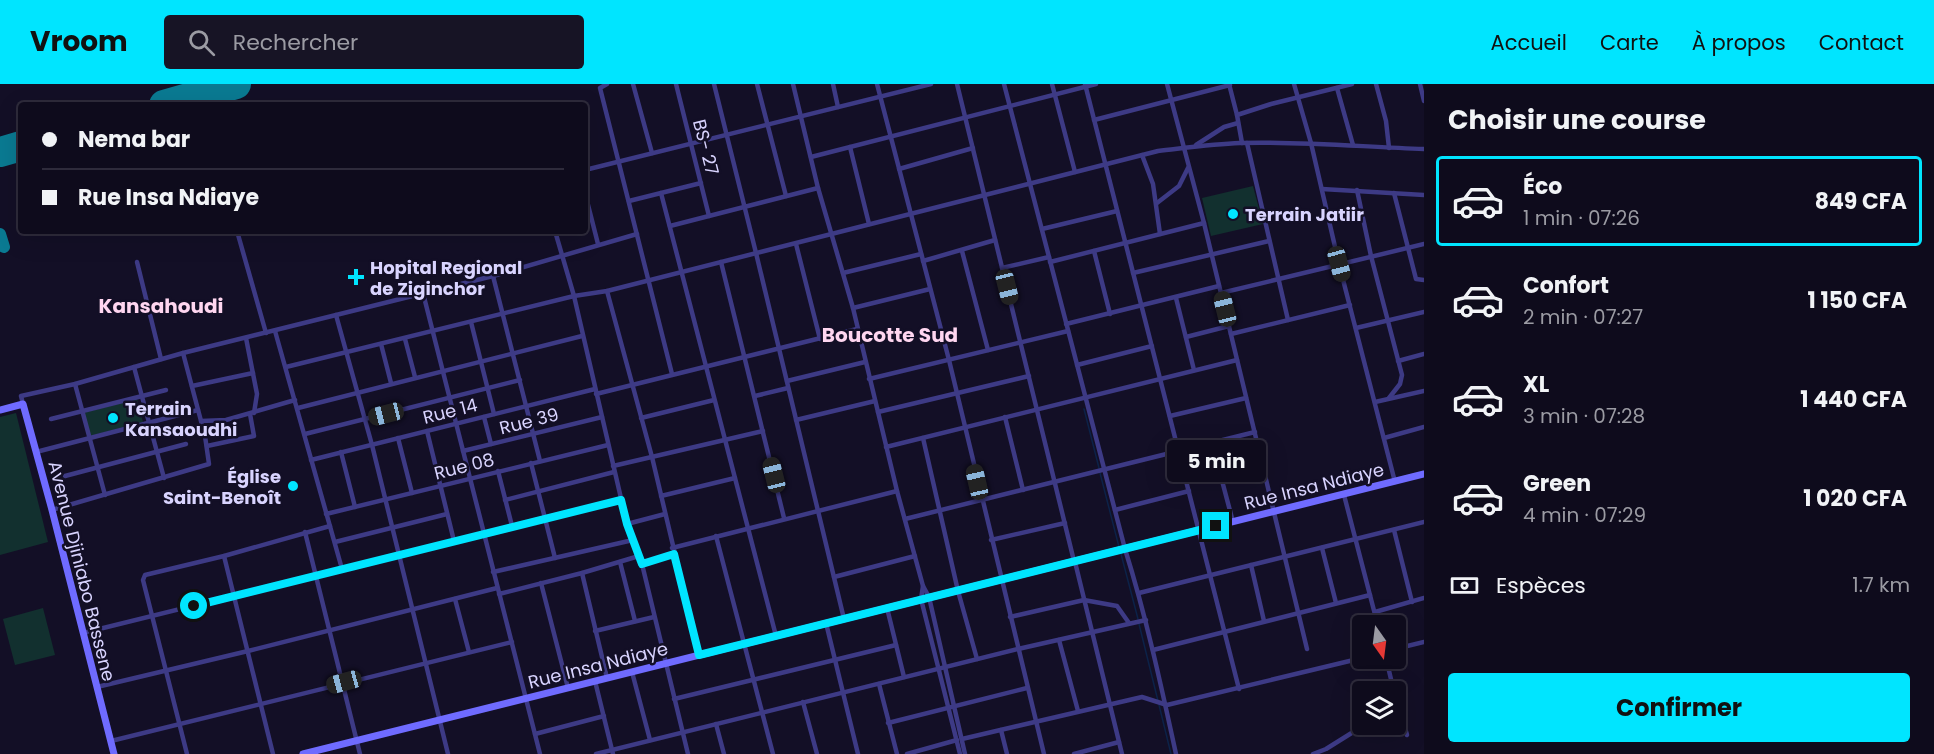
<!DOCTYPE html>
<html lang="fr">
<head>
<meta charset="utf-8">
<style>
  :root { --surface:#0e0b1c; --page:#171425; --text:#f1f3f6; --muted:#9b9ba3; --line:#2e2b3b; --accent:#00e5ff }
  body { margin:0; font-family:Poppins,sans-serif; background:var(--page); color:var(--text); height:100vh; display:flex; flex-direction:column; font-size:22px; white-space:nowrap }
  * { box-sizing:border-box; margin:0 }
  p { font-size:20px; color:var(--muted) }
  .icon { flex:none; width:33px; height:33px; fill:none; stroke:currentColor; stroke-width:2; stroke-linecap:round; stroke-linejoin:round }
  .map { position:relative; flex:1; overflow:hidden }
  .side { display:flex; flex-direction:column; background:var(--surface); width:510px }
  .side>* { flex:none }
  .top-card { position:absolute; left:18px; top:18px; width:570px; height:132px; border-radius:6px; box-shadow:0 6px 24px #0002,0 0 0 2px var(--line); display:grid; align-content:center; height:132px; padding:0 24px; background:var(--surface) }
  .needle { width:39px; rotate:166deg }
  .tools { position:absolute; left:1352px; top:531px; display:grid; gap:12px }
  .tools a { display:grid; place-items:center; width:54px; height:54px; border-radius:6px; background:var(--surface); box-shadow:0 6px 24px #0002,0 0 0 2px var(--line); font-size:30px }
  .end { position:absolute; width:27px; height:27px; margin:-14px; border:8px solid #00e5ff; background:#111; box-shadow:0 0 0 3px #111 }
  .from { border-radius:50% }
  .bubble { position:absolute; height:42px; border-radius:6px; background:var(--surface); box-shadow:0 6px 24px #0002,0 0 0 2px var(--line); font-size:20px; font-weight:700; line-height:42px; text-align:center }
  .car { position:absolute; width:18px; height:36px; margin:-18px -9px; border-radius:8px; box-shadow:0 0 4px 2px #0007; background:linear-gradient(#222 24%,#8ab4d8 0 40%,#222 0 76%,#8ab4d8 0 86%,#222 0) }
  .top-card b { display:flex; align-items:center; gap:21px; height:57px; font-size:22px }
  .top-card b+b { border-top:2px solid var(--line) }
  .top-card i { width:15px; height:15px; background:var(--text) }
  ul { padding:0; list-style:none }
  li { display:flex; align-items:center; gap:18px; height:90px; margin:0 12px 9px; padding:0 12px; border:3px solid transparent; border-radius:6px }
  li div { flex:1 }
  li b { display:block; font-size:22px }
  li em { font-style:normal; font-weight:700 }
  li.current { border-color:var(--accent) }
  li>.icon { width:54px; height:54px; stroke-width:1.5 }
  h2 { padding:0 24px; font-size:27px; line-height:72px }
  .pay { display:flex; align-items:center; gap:15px; height:66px; padding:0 24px; font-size:22px }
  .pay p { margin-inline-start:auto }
  .button { display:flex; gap:12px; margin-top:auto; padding:12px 24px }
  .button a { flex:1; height:69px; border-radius:6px; background:var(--accent); color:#111; font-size:24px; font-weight:700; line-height:69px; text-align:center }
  header { display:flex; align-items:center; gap:36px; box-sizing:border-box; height:84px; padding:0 30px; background:var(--accent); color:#111 }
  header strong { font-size:28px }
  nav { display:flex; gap:33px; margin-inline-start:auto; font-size:21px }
  .search { width:420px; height:54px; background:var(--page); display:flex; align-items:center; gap:15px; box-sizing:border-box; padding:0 21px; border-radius:6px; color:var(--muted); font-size:22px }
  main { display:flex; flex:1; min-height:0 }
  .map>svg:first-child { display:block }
  .green { fill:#12302f }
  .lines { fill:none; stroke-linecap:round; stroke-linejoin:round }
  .stream { stroke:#0c2248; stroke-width:1.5 }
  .taxiway { stroke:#0a7a92; stroke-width:12 }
  .runway { stroke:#0a7a92; stroke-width:30 }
  .minor { stroke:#3d3a85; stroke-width:4.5 }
  .secondary { stroke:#6f6bff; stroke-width:7 }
  .route { stroke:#00e5ff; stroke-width:8 }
  .poi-dot { fill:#00e5ff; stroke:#130f26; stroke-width:2 }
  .labels { text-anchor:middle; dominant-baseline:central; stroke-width:5; stroke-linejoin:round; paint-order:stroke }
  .street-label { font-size:18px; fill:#d9d4ff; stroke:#130f26 }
  .poi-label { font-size:18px; font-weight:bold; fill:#d9d4ff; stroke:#130f26; text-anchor:start }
  .neighbourhood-label { font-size:20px; font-weight:bold; fill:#ffd6f0; stroke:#130f26 }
</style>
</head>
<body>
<header>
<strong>Vroom</strong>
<div class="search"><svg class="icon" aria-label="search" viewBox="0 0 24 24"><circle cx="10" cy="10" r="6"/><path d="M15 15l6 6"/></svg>Rechercher</div>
<nav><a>Accueil</a><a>Carte</a><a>À propos</a><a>Contact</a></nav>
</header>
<main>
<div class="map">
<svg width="1424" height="670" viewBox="0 0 1424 670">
  <rect width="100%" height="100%" fill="#130f26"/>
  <g class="green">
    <polygon points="1253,102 1263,140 1211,152 1202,114"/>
    <polygon points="137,315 143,338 90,352 83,329"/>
    <polygon points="16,329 48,458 0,471 0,333"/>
    <polygon points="43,524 55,571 15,581 3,535"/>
  </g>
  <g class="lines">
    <g class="stream">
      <polyline points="1084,325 1099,384"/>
      <polyline points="1100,389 1119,463"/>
      <polyline points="1121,470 1138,535"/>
      <polyline points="1139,540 1158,617"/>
      <polyline points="1159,621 1171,670"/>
    </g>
    <polyline class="taxiway" points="0,150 4,163"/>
    <g class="runway">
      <polyline points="164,21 236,0"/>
      <polyline points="0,68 21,62"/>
    </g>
    <g class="minor">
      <polyline points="607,0 600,4 672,290"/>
      <polyline points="633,0 652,69"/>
      <polyline points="676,0 709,132"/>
      <polyline points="714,0 756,169 844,535"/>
      <polyline points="757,0 786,112"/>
      <polyline points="793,0 818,104 853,224 897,407 923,502 929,513 965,670"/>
      <polyline points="833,0 838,23"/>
      <polyline points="877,0 949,276 1044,670"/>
      <polyline points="957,0 1073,473"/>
      <path d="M1004,0L1125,465C1146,532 1161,601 1176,670"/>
      <polyline points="1052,0 1075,88"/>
      <polyline points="1085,0 1239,605"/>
      <polyline points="1167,0 1204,139 1307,565"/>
      <polyline points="1229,0 1237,31"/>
      <polyline points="1294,0 1311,59 1339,180 1395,398"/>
      <polyline points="1376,0 1386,37 1389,64"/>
      <polyline points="1420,0 1424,17"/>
      <polyline points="1337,4 1353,61"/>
      <polyline points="1094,36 1230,1"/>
      <polyline points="1242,59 1237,31 1271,20 1352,0"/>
      <polyline points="1247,59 1288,236"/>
      <polyline points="1196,61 1224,43 1238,39"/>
      <polyline points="850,63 869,140"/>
      <polyline points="1142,71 1153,100 1160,150"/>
      <polyline points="811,73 1096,0"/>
      <polyline points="899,85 973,64"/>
      <polyline points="585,86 931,0"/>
      <polyline points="1322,105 1424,111"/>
      <polyline points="1357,106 1371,172 1402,291 1400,300 1389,314"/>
      <polyline points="585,109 598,160"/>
      <polyline points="661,109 776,552"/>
      <polyline points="1394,109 1416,195 1424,196"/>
      <polyline points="629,117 701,99"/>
      <polyline points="1157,119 1179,102 1188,84"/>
      <polyline points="670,142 818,104"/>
      <polyline points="1042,145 1117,127"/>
      <polyline points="237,147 266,249"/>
      <polyline points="555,147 574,212 627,440 642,480 688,670"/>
      <polyline points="796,160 820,255"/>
      <polyline points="962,167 988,266"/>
      <polyline points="1094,167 1110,230"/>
      <polyline points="923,177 995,156"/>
      <polyline points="137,178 161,275"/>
      <polyline points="721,178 784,434"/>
      <polyline points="1050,178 1204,139"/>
      <polyline points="1002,184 1049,173"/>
      <polyline points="843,189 921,170"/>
      <polyline points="1133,189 1269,157"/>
      <polyline points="493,192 540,377"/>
      <polyline points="607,207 652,373 699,571"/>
      <polyline points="423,209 540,670"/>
      <polyline points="1221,209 1424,160"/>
      <polyline points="1176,214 1194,286"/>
      <polyline points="853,224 930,205"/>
      <polyline points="336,231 372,361 448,670"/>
      <polyline points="471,238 494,330"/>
      <polyline points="1066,240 1219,202"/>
      <polyline points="1356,244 1424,228"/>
      <polyline points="275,247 342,485"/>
      <polyline points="1231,250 1350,221"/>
      <polyline points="1186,253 1229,242"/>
      <polyline points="246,254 257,310 254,329"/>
      <polyline points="405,255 415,293"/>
      <polyline points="381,260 391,299"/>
      <polyline points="1398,277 1424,270"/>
      <polyline points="1077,281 1152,262"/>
      <polyline points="134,283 164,394"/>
      <path d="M286,283L574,212L607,207L1158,67C1185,64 1213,60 1240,59C1301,57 1363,63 1424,65"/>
      <polyline points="869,295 1068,247"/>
      <polyline points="787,297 865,278"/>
      <polyline points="75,300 105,411"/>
      <polyline points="192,302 253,289"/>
      <polyline points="596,310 857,245"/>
      <polyline points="755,312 788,304"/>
      <polyline points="1375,318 1424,307"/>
      <polyline points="23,320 21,312 75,300 183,269 493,192 637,150"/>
      <polyline points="298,324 582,252"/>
      <polyline points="878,328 1029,292"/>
      <polyline points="1170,332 1246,314"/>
      <polyline points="484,333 491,360"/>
      <polyline points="1005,333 1023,406"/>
      <polyline points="641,334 714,316"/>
      <polyline points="51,335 166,306"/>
      <polyline points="796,336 875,317"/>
      <polyline points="201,337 226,336 295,316"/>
      <polyline points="427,347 454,457"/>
      <polyline points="305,350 520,296"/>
      <polyline points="398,354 412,409"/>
      <polyline points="923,354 958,507 977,575"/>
      <polyline points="1384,354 1424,343"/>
      <polyline points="1212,359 1233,438"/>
      <polyline points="207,362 254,352 250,330"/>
      <polyline points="886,363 1237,276"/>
      <polyline points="463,367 602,333"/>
      <polyline points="36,368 198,326"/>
      <polyline points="341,368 355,423"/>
      <polyline points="311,376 595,305"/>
      <polyline points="531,379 555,474"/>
      <polyline points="613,382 763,347"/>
      <polyline points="498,387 512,442"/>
      <polyline points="65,392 186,360"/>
      <polyline points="1344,411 1378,542"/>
      <polyline points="661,412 735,394"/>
      <polyline points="505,416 614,388"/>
      <polyline points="52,426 209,380 205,352 183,269"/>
      <polyline points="1115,426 1189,407"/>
      <polyline points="326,430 608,361"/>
      <polyline points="905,435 1255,348"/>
      <polyline points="627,440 665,430"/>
      <polyline points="1394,446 1412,518"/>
      <polyline points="305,448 360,670"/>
      <polyline points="716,452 773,670"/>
      <polyline points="991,456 1065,439"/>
      <polyline points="335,458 447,430"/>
      <polyline points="672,464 897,407"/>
      <polyline points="1322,464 1336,519"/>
      <polyline points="224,472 273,670"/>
      <polyline points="620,478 635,537"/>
      <polyline points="642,480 674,470"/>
      <polyline points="1251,481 1264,537"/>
      <polyline points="1076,482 1122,670"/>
      <polyline points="493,488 633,456"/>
      <polyline points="582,489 607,594"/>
      <polyline points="834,493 915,472"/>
      <polyline points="541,499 568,604"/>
      <polyline points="923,502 921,515 960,670"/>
      <polyline points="1139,509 1424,438"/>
      <polyline points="499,510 582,489 639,472"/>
      <polyline points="455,515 469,568"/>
      <polyline points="887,524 904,593"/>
      <polyline points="1375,528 1424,514"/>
      <polyline points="1010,533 1084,516 1117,522 1129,539"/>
      <polyline points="826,539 858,670"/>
      <polyline points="595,547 654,533"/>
      <polyline points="83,549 621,416"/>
      <polyline points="1059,556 1078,627"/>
      <polyline points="1395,565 1424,558"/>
      <polyline points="1153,566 1370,511"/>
      <polyline points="1386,574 1394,608"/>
      <polyline points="632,588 650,656"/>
      <polyline points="595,597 613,670"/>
      <polyline points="879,600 897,670"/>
      <polyline points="97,603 248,567 497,504"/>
      <polyline points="1395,610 1398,621 1395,623"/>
      <polyline points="674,615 896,561"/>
      <polyline points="803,618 817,670"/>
      <polyline points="1398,621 1407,651"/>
      <polyline points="888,639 1027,604"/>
      <polyline points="716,640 724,670"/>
      <polyline points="1001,646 1007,670"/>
      <polyline points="535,650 604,632"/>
      <polyline points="962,655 1142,613 1167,621 1362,574"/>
      <polyline points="111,657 512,558"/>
      <polyline points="187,670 143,496 145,491 224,472 330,442"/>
      <polyline points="596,670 1018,565 1146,536"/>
      <polyline points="907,670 957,656"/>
      <polyline points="1074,670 1119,658"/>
      <polyline points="1313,670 1326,665 1366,640"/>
    </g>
    <g class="secondary">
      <polyline points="0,326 23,320 52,426 114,670"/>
      <polyline points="303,670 1424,390"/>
    </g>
  </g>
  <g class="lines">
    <polyline class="route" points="194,522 621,416 627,440 642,480 674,470 699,571 1216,442"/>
  </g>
  <g class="poi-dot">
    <circle cx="1233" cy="130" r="6"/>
    <path d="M353 184h6v6h6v6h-6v6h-6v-6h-6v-6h6z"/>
    <circle cx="113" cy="334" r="6"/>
    <circle cx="293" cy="402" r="6"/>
  </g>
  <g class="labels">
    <g class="street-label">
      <text transform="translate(706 63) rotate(76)">BS- 27</text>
      <text transform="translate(450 327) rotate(-14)">Rue 14</text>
      <text transform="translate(529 337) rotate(-14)">Rue 39</text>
      <text transform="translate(464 382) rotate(-14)">Rue 08</text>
      <text transform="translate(1314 402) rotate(-14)">Rue Insa Ndiaye</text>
      <text transform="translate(82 487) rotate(76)">Avenue Djiniabo Bassene</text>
      <text transform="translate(598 581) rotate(-14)">Rue Insa Ndiaye</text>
    </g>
    <g class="poi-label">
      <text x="1245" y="130">Terrain Jatiir</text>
      <text x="370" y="183">Hopital Regional<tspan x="370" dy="21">de Ziginchor</tspan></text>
      <text x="125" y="324">Terrain<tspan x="125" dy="21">Kansaoudhi</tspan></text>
      <text x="281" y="392" text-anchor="end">Église<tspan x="281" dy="21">Saint-Benoît</tspan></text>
    </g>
    <g class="neighbourhood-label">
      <text x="161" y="222">Kansahoudi</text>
      <text x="890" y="251">Boucotte Sud</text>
    </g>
  </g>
</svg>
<div class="tools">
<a><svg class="needle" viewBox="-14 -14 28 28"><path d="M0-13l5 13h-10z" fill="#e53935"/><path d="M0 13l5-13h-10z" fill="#9b9ba3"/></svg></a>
<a><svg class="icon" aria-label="layers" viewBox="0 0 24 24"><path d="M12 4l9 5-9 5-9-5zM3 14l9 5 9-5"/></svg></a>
</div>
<i class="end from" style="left:194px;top:522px"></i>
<i class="end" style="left:1216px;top:442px"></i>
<div class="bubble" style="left:1167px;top:356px;width:99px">5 min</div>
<i class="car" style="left:1339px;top:180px;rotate:165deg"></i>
<i class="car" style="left:1007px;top:203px;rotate:166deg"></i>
<i class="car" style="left:1225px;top:225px;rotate:346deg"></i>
<i class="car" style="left:386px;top:330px;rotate:256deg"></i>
<i class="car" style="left:774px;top:391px;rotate:346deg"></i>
<i class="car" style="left:977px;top:398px;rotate:347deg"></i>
<i class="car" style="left:344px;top:598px;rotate:255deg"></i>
<div class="top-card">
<b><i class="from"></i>Nema bar</b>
<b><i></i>Rue Insa Ndiaye</b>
</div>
</div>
<section class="side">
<h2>Choisir une course</h2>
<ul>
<li class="current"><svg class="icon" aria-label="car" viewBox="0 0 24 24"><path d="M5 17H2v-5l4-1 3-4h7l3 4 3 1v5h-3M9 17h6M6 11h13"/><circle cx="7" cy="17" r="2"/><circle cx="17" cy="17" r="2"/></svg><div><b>Éco</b><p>1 min · 07:26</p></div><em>849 CFA</em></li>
<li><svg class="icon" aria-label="car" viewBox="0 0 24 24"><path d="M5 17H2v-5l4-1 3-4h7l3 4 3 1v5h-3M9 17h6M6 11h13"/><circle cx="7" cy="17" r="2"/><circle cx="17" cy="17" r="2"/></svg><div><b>Confort</b><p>2 min · 07:27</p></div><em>1 150 CFA</em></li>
<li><svg class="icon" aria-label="car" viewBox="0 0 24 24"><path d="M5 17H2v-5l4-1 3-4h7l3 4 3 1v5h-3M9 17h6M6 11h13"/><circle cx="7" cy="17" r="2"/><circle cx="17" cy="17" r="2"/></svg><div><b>XL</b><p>3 min · 07:28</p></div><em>1 440 CFA</em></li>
<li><svg class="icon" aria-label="car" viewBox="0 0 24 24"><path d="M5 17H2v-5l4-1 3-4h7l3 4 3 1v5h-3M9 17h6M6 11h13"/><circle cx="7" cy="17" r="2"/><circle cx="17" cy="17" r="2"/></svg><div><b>Green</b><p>4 min · 07:29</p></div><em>1 020 CFA</em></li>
</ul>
<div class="pay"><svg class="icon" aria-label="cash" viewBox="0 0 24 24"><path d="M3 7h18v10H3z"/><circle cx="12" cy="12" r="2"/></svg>Espèces<p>1.7 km</p></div>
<div class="button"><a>Confirmer</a></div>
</section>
</main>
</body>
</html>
